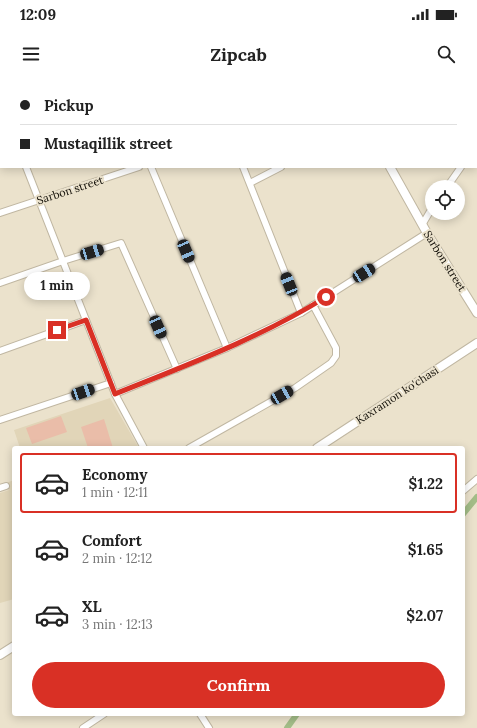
<!DOCTYPE html>
<html lang="en">
<head>
<meta charset="utf-8">
<style>
  :root { --surface:#fff; --page:#f2f2f2; --text:#222; --muted:#767676; --line:#e0e0e0; --accent:#d93025 }
  body { margin:0; font-family:Lora,serif; background:var(--page); color:var(--text); height:100vh; display:flex; flex-direction:column; font-size:15px; white-space:nowrap }
  * { box-sizing:border-box; margin:0 }
  p { font-size:13px; color:var(--muted) }
  .icon { flex:none; width:22px; height:22px; fill:none; stroke:currentColor; stroke-width:2; stroke-linecap:round; stroke-linejoin:round }
  .map { position:relative; flex:1; overflow:hidden }
  .drawer { position:absolute; left:12px; top:366px; width:453px; height:270px; display:flex; flex-direction:column; background:var(--surface); border-radius:4px; box-shadow:0 2px 10px #0003 }
  .drawer>* { flex:none }
  .guide { position:absolute; left:0px; top:0px; width:477px; height:88px; box-shadow:0 2px 10px #0003; display:grid; align-content:center; height:88px; padding:0 20px; background:var(--surface) }
  .buttons { position:absolute; left:425px; top:100px; display:grid; gap:8px }
  .buttons a { display:grid; place-items:center; width:40px; height:40px; border-radius:50%; background:var(--surface); box-shadow:0 2px 10px #0003; font-size:20px }
  .end { position:absolute; width:18px; height:18px; margin:-9px; border:5px solid #d93025; background:#fff; box-shadow:0 0 0 2px #fff }
  .from { border-radius:50% }
  .bubble { position:absolute; height:28px; border-radius:14px; background:var(--surface); box-shadow:0 2px 10px #0003; font-size:13px; font-weight:800; line-height:28px; text-align:center }
  .car { position:absolute; width:12px; height:24px; margin:-12px -6px; border-radius:5px; box-shadow:0 0 3px 1px #0007; background:linear-gradient(#222 24%,#8ab4d8 0 40%,#222 0 76%,#8ab4d8 0 86%,#222 0) }
  .guide b { display:flex; align-items:center; gap:14px; height:38px; font-size:15px }
  .guide b+b { border-top:1px solid var(--line) }
  .guide i { width:10px; height:10px; background:var(--text) }
  ul { padding:7px 0 0; list-style:none }
  li { display:flex; align-items:center; gap:12px; height:60px; margin:0 8px 6px; padding:0 12px; border:2px solid transparent; border-radius:4px }
  li div { flex:1 }
  li b { display:block; font-size:15px }
  li em { font-style:normal; font-weight:800 }
  li.current { border-color:var(--accent) }
  li>.icon { width:36px; height:36px; stroke-width:1.5 }
  .action { display:flex; gap:8px; margin-top:auto; padding:8px 20px }
  .action a { flex:1; height:46px; border-radius:24px; background:var(--accent); color:#fff; font-size:16px; font-weight:800; line-height:46px; text-align:center }
  .status { display:flex; justify-content:space-between; align-items:center; height:28px; padding:0 20px; background:var(--surface); direction:ltr }
  .status svg { height:11px; fill:currentColor }
  header { display:flex; justify-content:space-between; align-items:center; height:52px; padding:0 20px; background:var(--surface); font-size:18px; font-weight:800 }
  .map>svg:first-child { display:block }
  .built { fill:#e1d5b8 }
  .pitch { fill:#eabda9 }
  .lines { fill:none; stroke-linecap:round; stroke-linejoin:round }
  .canal { stroke:#a3bd88; stroke-width:6 }
  .street-casing { stroke:#c0b7a2; stroke-width:8 }
  .secondary-casing { stroke:#c0b7a2; stroke-width:10 }
  .street { stroke:#fff; stroke-width:6 }
  .secondary { stroke:#fff; stroke-width:8 }
  .route { stroke:#d93025; stroke-width:5 }
  .labels { text-anchor:middle; dominant-baseline:central; stroke-width:4; stroke-linejoin:round; paint-order:stroke }
  .street-label { font-size:11px; fill:#0f0c05; stroke:#ebe2cc }
</style>
</head>
<body>
<div class="status"><b>12:09</b><svg viewBox="0 0 49 12"><path d="M0 12V9h3v3zM5 12V6h3v6zM10 12V3h3v9zM15 12V0h3v12zM26 1h20v11H26zM47 4h2v5h-2z"/></svg></div>
<header><svg class="icon" aria-label="menu" viewBox="0 0 24 24"><path d="M4 6h16M4 12h16M4 18h16"/></svg>Zipcab<svg class="icon" aria-label="search" viewBox="0 0 24 24"><circle cx="10" cy="10" r="6"/><path d="M15 15l6 6"/></svg></header>
<div class="map">
<svg width="477" height="648" viewBox="0 0 477 648">
  <rect width="100%" height="100%" fill="#ebe2cc"/>
  <g class="built">
    <polygon points="110,318 139,368 20,368 14,350"/>
    <polygon points="14,400 14,519 0,523 0,413 9,410 6,403"/>
  </g>
  <g class="pitch">
    <polygon points="61,336 67,352 32,364 26,348"/>
    <polygon points="104,339 113,368 88,368 81,347"/>
  </g>
  <g class="lines">
    <g class="canal">
      <polyline points="463,434 477,417"/>
      <polyline points="287,648 297,634"/>
    </g>
    <g class="street-casing">
      <g id="street">
        <polyline points="114,0 114,1"/>
        <polyline points="222,0 222,1"/>
        <polyline points="393,1 394,0"/>
        <polyline points="0,24 1,26"/>
        <polyline points="476,59 477,57"/>
        <polyline points="0,67 1,67"/>
        <polyline points="26,87 115,314 144,368"/>
        <polyline points="151,87 227,268"/>
        <polyline points="243,87 301,233"/>
        <polyline points="250,103 281,87"/>
        <polyline points="447,107 461,87"/>
        <polyline points="0,133 139,87"/>
        <polyline points="422,145 432,128"/>
        <polyline points="0,203 63,181 121,163 177,289"/>
        <polyline points="0,271 86,240"/>
        <polyline points="115,314 227,268 301,233 427,153"/>
        <polyline points="0,340 111,303"/>
        <polyline points="189,368 295,308 331,283 336,276 336,268 313,225"/>
        <polyline points="0,408 6,406"/>
        <polyline points="463,411 477,399"/>
        <polyline points="200,634 209,648"/>
        <polyline points="83,648 104,634"/>
      </g>
    </g>
    <g class="secondary-casing">
      <g id="secondary">
        <polyline points="340,0 341,1"/>
        <polyline points="390,87 427,153 477,233"/>
        <polyline points="317,368 477,263"/>
        <polyline points="0,575 14,566"/>
      </g>
    </g>
    <use href="#street" class="street"/>
    <use href="#secondary" class="secondary"/>
  </g>
  <g class="lines">
    <path class="route" d="M57,250L86,240L115,314C187,285 260,258 326,217"/>
  </g>
  <g class="labels">
    <g class="street-label">
      <text transform="translate(70 110) rotate(-18)">Sarbon street</text>
      <text transform="translate(445 181) rotate(58)">Sarbon street</text>
      <text transform="translate(397 315) rotate(-33)">Kaxramon ko'chasi</text>
    </g>
  </g>
</svg>
<div class="buttons">
<a><svg class="icon" aria-label="locate" viewBox="0 0 24 24"><circle cx="12" cy="12" r="6"/><path d="M12 2v4M12 18v4M2 12h4M18 12h4"/></svg></a>
</div>
<i class="end from" style="left:326px;top:217px"></i>
<i class="end" style="left:57px;top:250px"></i>
<div class="bubble" style="left:24px;top:192px;width:66px">1 min</div>
<i class="car" style="left:186px;top:171px;rotate:157deg"></i>
<i class="car" style="left:92px;top:172px;rotate:73deg"></i>
<i class="car" style="left:364px;top:193px;rotate:58deg"></i>
<i class="car" style="left:289px;top:204px;rotate:338deg"></i>
<i class="car" style="left:158px;top:247px;rotate:156deg"></i>
<i class="car" style="left:83px;top:312px;rotate:71deg"></i>
<i class="car" style="left:282px;top:315px;rotate:60deg"></i>
<div class="guide">
<b><i class="from"></i>Pickup</b>
<b><i></i>Mustaqillik street</b>
</div>
<section class="drawer">
<ul>
<li class="current"><svg class="icon" aria-label="car" viewBox="0 0 24 24"><path d="M5 17H2v-5l4-1 3-4h7l3 4 3 1v5h-3M9 17h6M6 11h13"/><circle cx="7" cy="17" r="2"/><circle cx="17" cy="17" r="2"/></svg><div><b>Economy</b><p>1 min · 12:11</p></div><em>$1.22</em></li>
<li><svg class="icon" aria-label="car" viewBox="0 0 24 24"><path d="M5 17H2v-5l4-1 3-4h7l3 4 3 1v5h-3M9 17h6M6 11h13"/><circle cx="7" cy="17" r="2"/><circle cx="17" cy="17" r="2"/></svg><div><b>Comfort</b><p>2 min · 12:12</p></div><em>$1.65</em></li>
<li><svg class="icon" aria-label="car" viewBox="0 0 24 24"><path d="M5 17H2v-5l4-1 3-4h7l3 4 3 1v5h-3M9 17h6M6 11h13"/><circle cx="7" cy="17" r="2"/><circle cx="17" cy="17" r="2"/></svg><div><b>XL</b><p>3 min · 12:13</p></div><em>$2.07</em></li>
</ul>
<div class="action"><a>Confirm</a></div>
</section>
</div>
</body>
</html>
